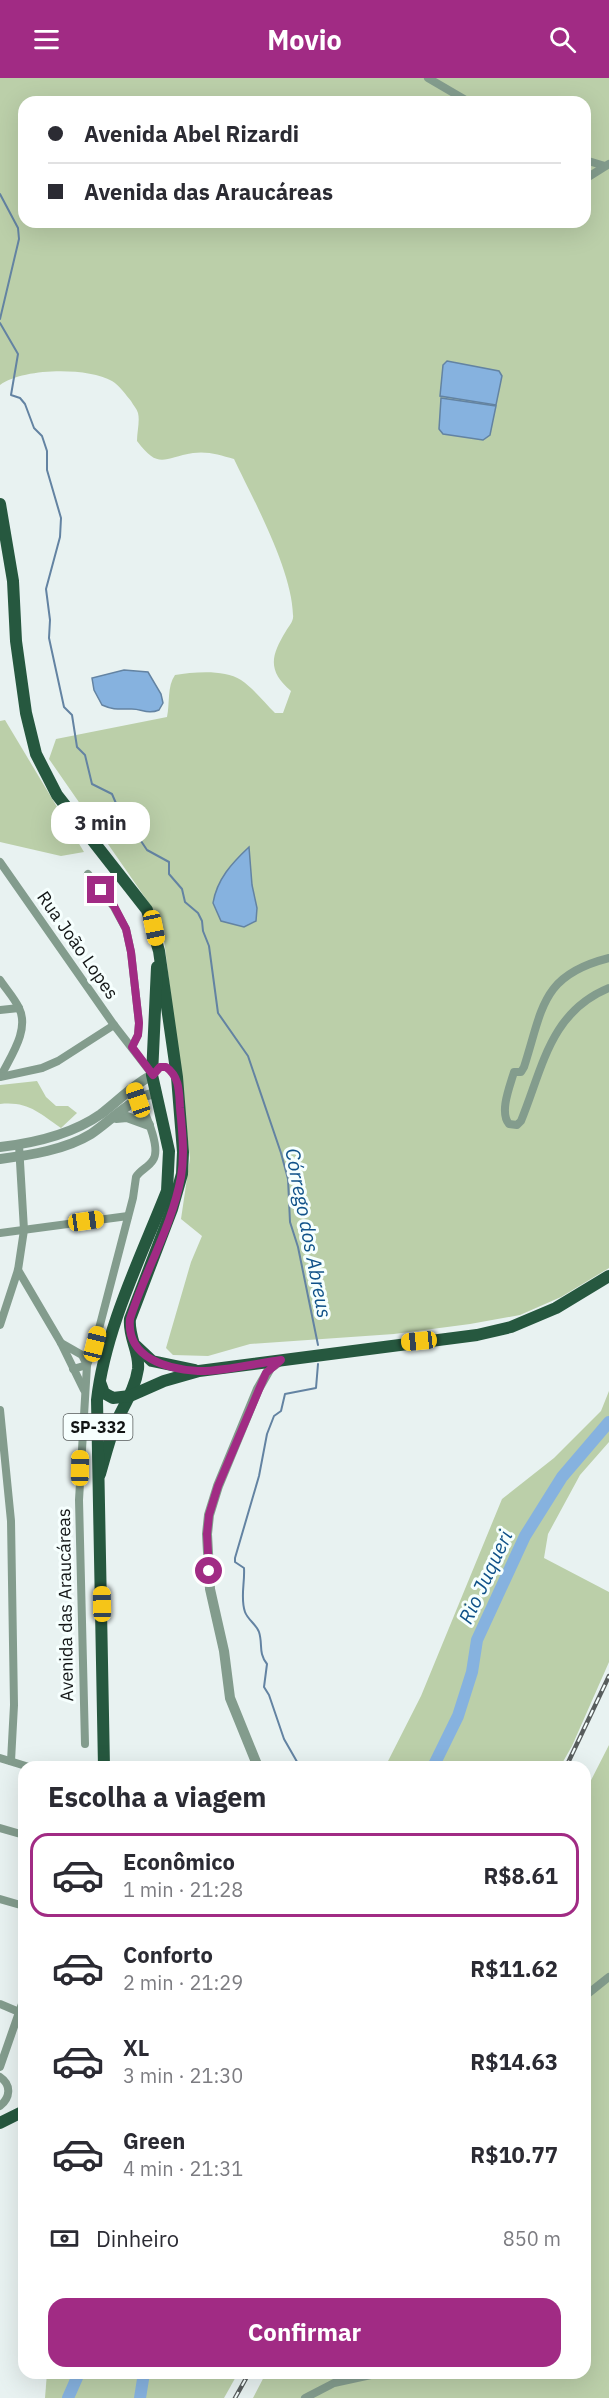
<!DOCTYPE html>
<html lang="pt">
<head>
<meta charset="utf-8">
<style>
  :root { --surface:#fff; --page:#f7f7f7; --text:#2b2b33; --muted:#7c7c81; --line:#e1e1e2; --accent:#a12b84 }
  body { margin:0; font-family:"IBM Plex Sans",sans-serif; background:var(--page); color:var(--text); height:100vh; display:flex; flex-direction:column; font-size:22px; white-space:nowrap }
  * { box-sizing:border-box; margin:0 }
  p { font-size:20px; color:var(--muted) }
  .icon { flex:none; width:33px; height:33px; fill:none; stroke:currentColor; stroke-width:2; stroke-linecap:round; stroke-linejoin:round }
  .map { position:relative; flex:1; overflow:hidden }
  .panel { position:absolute; left:18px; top:1683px; width:573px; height:618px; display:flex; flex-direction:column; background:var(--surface); border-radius:18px; box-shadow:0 6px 24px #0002 }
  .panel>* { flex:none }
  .top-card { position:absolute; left:18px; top:18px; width:573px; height:132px; border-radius:18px; box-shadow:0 6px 24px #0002; display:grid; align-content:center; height:132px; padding:0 30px; background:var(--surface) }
  .end { position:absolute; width:27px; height:27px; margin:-14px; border:8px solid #a12b84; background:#fff; box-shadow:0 0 0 3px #fff }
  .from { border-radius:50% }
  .bubble { position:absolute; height:42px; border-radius:18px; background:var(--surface); box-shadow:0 6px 24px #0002; font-size:20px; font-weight:800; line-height:42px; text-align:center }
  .car { position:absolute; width:18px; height:36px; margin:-18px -9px; border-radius:8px; box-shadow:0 0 4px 2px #0007; background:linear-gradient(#f5c518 24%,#345 0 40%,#f5c518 0 76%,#345 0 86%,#f5c518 0) }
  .top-card b { display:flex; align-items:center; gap:21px; height:57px; font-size:22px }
  .top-card b+b { border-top:2px solid var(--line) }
  .top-card i { width:15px; height:15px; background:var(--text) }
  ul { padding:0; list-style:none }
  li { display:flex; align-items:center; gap:18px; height:84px; margin:0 12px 9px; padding:0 18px; border:3px solid transparent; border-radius:18px }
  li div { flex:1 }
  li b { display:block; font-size:22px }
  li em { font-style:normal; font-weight:800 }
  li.on { border-color:var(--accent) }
  li>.icon { width:54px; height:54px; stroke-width:1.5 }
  h2 { padding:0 30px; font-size:27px; line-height:72px }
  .pay { display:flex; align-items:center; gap:15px; height:66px; padding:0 30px; font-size:22px }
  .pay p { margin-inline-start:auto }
  .button { display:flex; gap:12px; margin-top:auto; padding:12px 30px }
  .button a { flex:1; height:69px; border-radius:18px; background:var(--accent); color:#fff; font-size:24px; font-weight:800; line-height:69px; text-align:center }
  header { display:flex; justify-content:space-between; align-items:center; height:78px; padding:0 30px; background:var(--accent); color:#fff; font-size:27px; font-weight:800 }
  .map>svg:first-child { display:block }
  .green { fill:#bbcfa9; fill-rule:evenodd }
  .water { fill:#86b2df; stroke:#6383a2; stroke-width:1.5 }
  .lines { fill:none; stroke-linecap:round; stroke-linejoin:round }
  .stream { stroke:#6383a2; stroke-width:2 }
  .river { stroke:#86b2df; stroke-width:12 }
  .minor { stroke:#839c8d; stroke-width:8 }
  .tertiary { stroke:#839c8d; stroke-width:10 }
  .primary { stroke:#26583f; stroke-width:12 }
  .rail-casing { stroke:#585d5d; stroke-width:4.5 }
  .rail { stroke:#f6fffe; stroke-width:2; stroke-dasharray:7; stroke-linecap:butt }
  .route { stroke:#a12b84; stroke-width:8 }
  .labels { text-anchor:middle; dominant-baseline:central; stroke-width:6; stroke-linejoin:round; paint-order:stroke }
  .shield { fill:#f6fffe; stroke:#565b5b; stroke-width:1.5 }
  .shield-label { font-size:16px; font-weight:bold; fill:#121515 }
  .street-label { font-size:18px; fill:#121515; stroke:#f6fffe }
  .water-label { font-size:20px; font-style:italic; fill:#0f5188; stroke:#f6fffe }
</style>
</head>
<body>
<header><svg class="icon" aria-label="menu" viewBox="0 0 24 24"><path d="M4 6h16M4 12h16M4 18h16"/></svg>Movio<svg class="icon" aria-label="search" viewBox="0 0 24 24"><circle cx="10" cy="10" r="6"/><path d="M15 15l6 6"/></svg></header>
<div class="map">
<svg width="609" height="2320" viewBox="0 0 609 2320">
  <rect width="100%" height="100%" fill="#e8f2f1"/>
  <g class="green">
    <path d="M0,0H609V1190L561,1219L520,1237L470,1246L394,1256L250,1266L208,1278L173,1277L166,1270L191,1184L202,1158L181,1141L190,1080L162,844L49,681L56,661L167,639C170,625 167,608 175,597C194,594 224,591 241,602C253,610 264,624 275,635H283L291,613C268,593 270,579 286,553C289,548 294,543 293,537C292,492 254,423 234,381C220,377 208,373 193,375C163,380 159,392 137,363C137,354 140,343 138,335C137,331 133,327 131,323C126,317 119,307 112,303C87,289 23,290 0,307ZM24,24H585V144H24Z"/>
    <polygon points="5,642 84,774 61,778 0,764 0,643"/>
    <path d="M37,1003L46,1019L56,1028H68L77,1035L61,1050C39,1035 28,1023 0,1026V1007Z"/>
    <polygon points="609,1313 609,1364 580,1397 548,1456 544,1480 609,1514 609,1584 572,1668 560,1689 385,1689 421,1618 502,1421 554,1380 601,1333"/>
    <polygon points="609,1667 609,2320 253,2320 266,2295 585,2295 585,1714"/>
    <polygon points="47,2295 238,2295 224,2320 45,2320"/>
  </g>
  <g class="water">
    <polygon points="447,283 499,293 502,298 496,327 440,318 443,287"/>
    <polygon points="441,320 496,328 490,357 483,362 443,356 439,351"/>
    <path d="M124,592L148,594L161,616L163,625L159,632C147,637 141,630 130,631C119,631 113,632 102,627L94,612L92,600Z"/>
    <path d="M249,769L252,807L257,830L256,843L244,849L221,843L213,825C217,801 232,785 249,769Z"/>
  </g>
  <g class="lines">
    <g class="stream">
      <polyline points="0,116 18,150 19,161 0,241"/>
      <polyline points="0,245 18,276 11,317 20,320 25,326 34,350 42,358 47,373 47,392 61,440 60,459 46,511 50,542 49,560 64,629 72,637 77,669 85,677 92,706 112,716 118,730 117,742 133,751 147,772 169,784 169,796 182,811 185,824 198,835 202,843 203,853 209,868 218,935 248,978 281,1075 288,1101 290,1144 298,1169 318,1267"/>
      <path d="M300,1689L284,1661L269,1617L264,1609L267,1586C258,1575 263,1566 259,1554C256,1546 248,1542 245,1534C240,1520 245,1505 244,1490L235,1484V1480L259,1398L267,1356L274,1338L281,1333L285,1316L316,1310L318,1286"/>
    </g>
    <g class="river">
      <polyline points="433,1689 458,1638 472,1594 477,1562 525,1458 562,1399 609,1344"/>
      <polyline points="68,2320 79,2295"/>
      <polyline points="140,2320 144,2295"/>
    </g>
    <g class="minor">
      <polyline points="428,0 469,24"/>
      <polyline points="585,82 605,88"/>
      <polyline points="585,101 609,86"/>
      <polyline points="0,784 114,947 152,996"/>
      <polyline points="88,796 114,829 126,851 131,874 139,945 138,957 132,969"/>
      <path d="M609,880C541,897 543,930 524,989L521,994H514C510,1008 499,1034 509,1046L517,1047L521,1043C543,989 550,934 609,910"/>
      <path d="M0,902C6,911 15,921 19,930C30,952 10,979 1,998"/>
      <polyline points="0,932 19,930"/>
      <polyline points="0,999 42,990 58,983 114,947"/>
      <polyline points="0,1155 128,1138"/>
      <polyline points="18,1192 61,1265 84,1312"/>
      <polyline points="0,1247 18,1192 24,1152 19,1067"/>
      <polyline points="61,1265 82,1277 87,1287 79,1422 85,1666"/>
      <path d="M73,1291L87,1287L95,1266L133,1120L136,1099C140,1092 149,1089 153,1082C163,1068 139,1024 134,1008"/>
      <polyline points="0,1332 11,1443 14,1627 11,1683"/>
      <polyline points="0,1680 29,1689"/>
      <polyline points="0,1750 24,1757"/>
      <polyline points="0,1821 24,1828"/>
      <polyline points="585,1918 609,1899"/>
      <polyline points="0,1926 19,1934"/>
      <polyline points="0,1989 24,1920"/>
      <path d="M0,1999C12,2007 10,2020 0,2028"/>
      <polyline points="305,2320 334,2305 380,2295"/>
    </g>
    <g class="tertiary">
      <polyline points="116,1040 127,1039 149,1047"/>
      <path d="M0,1069C35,1065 71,1057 101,1036C118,1023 133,1007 152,997"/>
      <path d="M0,1081C30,1077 65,1072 91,1056C107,1046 139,1013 157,1016"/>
      <polyline points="258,1689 230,1620 224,1573 210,1511 207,1456 209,1437 218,1408 258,1311 270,1290 280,1283"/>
    </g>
    <g class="primary">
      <path d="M0,426L13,503L16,563L26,635L36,676L57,717L147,832L159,873L177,999L183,1074L182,1096L172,1131L130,1241C128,1259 140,1274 138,1291C135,1312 123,1328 115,1347C109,1363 105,1379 100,1396"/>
      <polyline points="136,1268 152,1283 195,1292"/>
      <polyline points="100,1304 104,1315 113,1320 130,1318 164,1303 199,1293 477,1257 511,1249 556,1230 609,1198"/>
      <path d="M104,1689L97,1322C105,1251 141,1179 167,1113L169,1073L152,997L157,889"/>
      <polyline points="0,2045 24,2033"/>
    </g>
    <g class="rail-casing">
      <g id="rail">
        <polyline points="566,1689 609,1598"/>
        <polyline points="235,2320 249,2295"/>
      </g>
    </g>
    <use href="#rail" class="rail"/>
  </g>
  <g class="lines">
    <path class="route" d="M101,812L114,828L126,851L131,874L139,945L138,957L132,969L153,997L160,989H166C180,999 179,1014 180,1030C182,1052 185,1076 181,1099C172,1148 145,1193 130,1241C126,1280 167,1291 198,1293C220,1294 258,1285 281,1282L266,1295L218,1408L209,1437L207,1456L209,1493"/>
  </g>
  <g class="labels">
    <rect class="shield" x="63.5" y="1336" width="69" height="26" rx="4.5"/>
    <g class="shield-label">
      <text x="98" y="1349">SP-332</text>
    </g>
    <g class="street-label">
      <text transform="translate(78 867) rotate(55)">Rua João Lopes</text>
      <text transform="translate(65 1527) rotate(-91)">Avenida das Araucáreas</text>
    </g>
    <g class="water-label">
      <text transform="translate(309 1155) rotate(79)">Córrego dos Abreus</text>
      <text transform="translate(485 1499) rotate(-65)">Rio Juqueri</text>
    </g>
  </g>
</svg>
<i class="end from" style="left:209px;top:1493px"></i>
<i class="end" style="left:101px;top:812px"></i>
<div class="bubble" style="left:51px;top:724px;width:99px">3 min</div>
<i class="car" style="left:154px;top:850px;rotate:168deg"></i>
<i class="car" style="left:138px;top:1022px;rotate:341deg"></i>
<i class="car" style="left:86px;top:1143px;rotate:82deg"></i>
<i class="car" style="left:419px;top:1263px;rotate:264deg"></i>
<i class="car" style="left:95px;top:1266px;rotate:14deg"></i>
<i class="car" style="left:80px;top:1390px;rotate:1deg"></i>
<i class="car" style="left:102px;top:1526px;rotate:359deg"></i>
<div class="top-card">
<b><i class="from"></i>Avenida Abel Rizardi</b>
<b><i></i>Avenida das Araucáreas</b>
</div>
<section class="panel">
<h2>Escolha a viagem</h2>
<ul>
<li class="on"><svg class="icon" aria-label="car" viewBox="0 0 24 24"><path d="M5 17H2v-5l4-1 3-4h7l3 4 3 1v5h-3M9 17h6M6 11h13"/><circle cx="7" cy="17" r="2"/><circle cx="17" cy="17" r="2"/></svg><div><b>Econômico</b><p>1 min · 21:28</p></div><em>R$8.61</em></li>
<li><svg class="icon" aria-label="car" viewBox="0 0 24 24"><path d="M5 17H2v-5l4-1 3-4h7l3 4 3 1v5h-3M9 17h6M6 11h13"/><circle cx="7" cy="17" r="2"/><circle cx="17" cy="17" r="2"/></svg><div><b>Conforto</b><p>2 min · 21:29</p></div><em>R$11.62</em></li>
<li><svg class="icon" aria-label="car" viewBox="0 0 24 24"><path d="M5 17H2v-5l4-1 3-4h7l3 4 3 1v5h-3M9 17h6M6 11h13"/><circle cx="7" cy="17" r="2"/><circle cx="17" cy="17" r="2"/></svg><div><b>XL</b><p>3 min · 21:30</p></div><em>R$14.63</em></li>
<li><svg class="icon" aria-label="car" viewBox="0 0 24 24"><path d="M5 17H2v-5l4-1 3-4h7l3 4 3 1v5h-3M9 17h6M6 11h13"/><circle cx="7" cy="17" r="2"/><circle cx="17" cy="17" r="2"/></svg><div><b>Green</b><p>4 min · 21:31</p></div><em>R$10.77</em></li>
</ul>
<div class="pay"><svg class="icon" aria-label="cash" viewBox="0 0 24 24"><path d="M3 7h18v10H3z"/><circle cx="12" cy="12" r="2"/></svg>Dinheiro<p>850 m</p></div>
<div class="button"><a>Confirmar</a></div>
</section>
</div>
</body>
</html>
